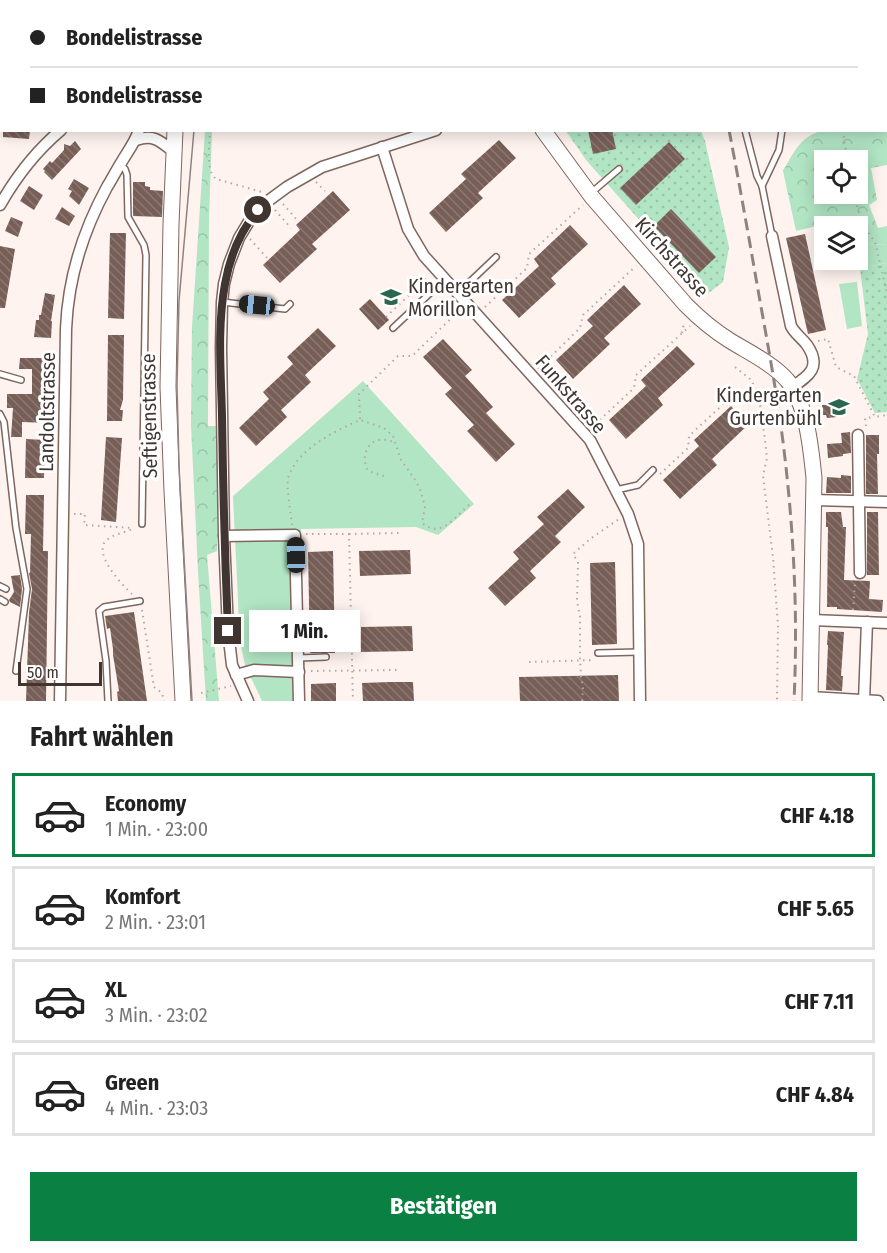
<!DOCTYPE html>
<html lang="de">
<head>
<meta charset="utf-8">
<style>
  :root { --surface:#fff; --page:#f2f2f2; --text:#222; --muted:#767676; --line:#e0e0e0; --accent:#0b8043 }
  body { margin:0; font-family:"Fira Sans Condensed",sans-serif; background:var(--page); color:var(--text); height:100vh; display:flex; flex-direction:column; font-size:22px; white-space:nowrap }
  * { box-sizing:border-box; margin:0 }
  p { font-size:20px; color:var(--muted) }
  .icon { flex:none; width:33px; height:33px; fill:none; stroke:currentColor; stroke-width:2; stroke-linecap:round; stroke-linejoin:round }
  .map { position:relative; height:701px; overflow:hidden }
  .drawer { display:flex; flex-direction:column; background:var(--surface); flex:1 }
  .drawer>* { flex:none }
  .top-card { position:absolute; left:0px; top:0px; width:888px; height:132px; box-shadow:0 3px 15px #0003; display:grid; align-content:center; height:132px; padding:0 30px; background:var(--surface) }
  .tools { position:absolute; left:814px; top:150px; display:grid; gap:12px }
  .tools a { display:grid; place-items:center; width:54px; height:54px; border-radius:0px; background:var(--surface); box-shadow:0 3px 15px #0003; font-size:30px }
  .scale { position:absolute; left:18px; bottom:15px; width:84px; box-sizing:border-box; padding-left:6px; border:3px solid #403531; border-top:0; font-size:16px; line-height:21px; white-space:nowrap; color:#403531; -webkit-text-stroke:4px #fff; paint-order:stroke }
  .end { position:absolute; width:27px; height:27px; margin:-14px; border:8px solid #403531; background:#fff; box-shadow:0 0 0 3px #fff }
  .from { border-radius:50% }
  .bubble { position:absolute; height:42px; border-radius:0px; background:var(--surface); box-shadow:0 3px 15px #0003; font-size:20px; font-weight:700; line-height:42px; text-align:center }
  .car { position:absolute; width:18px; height:36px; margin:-18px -9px; border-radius:8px; box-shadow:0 0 4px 2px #0007; background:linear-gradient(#222 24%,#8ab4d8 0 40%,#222 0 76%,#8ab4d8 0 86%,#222 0) }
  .top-card b { display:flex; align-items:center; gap:21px; height:57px; font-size:22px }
  .top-card b+b { border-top:2px solid var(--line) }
  .top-card i { width:15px; height:15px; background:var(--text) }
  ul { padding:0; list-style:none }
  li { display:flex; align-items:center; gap:18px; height:84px; margin:0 12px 9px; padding:0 18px; border:3px solid var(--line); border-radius:0px }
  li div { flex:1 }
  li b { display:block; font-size:22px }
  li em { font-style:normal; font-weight:700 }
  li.selected { border-color:var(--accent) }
  li>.icon { width:54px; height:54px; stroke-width:1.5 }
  h2 { padding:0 30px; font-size:27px; line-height:72px }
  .primary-button { display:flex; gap:12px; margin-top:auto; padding:12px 30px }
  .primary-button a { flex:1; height:69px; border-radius:0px; background:var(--accent); color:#fff; font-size:24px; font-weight:700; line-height:69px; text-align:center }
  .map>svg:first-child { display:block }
  .green { fill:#b1e5c3 }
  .forest { fill:url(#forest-crowns); fill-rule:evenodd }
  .garden { fill:url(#garden-dots) }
  .building { fill:url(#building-back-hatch) }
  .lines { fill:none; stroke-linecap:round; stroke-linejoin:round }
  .lane-casing { stroke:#7f665e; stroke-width:8 }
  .street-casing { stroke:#7f665e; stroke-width:13 }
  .secondary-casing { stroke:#7f665e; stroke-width:17 }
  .path { stroke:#b3a8a4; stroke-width:2; stroke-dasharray:1.5 4.5; stroke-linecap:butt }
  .lane { stroke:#fff; stroke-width:5 }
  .street { stroke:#fff; stroke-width:10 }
  .secondary { stroke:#fff; stroke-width:15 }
  .tram { stroke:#8e837f; stroke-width:1.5 }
  .rail { stroke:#8e837f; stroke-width:3; stroke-dasharray:12 6; stroke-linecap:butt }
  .route { stroke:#403531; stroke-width:8 }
  .labels { text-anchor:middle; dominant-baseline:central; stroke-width:6; stroke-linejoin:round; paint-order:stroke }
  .street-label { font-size:20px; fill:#403531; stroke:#fff }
  .poi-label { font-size:20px; fill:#403531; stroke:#fff; text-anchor:start }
</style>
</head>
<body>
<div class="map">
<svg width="887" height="701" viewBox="0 0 887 701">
  <defs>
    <pattern id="forest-crowns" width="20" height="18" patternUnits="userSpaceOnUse" patternTransform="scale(1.5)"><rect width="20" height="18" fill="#b1e5c3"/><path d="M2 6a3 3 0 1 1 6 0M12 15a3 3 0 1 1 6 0" fill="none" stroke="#99c5a8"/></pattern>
    <pattern id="garden-dots" width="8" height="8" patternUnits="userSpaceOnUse" patternTransform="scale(1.5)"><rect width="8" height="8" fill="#b1e5c3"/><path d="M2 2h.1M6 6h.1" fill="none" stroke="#99c5a8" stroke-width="1.8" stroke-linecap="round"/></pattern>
    <pattern id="building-back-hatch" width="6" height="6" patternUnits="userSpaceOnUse" patternTransform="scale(1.5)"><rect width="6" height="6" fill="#775f57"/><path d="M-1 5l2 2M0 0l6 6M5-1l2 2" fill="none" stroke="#8b7872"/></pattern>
  </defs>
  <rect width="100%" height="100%" fill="#fef3ef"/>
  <g class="green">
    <polygon points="887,244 887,263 860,268 859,263 867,245"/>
    <polygon points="857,282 862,326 847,329 839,284"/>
    <polygon points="363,381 474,504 438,535 416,527 301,529 305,701 262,701 245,665 240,642 233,496"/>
  </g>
  <g class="forest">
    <path d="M887,4V165L871,168L877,200L869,205L878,228L887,226V244L867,245L859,263H842L834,260H858V226H825V252L823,250L817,226L796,231L783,171C794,152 801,134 826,130H886ZM825,160H858V194H825Z"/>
    <polygon points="205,131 212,131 209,220 208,426 218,426 217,551 207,555 219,701 206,701 198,572 191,425 192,327"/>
  </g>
  <g class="garden">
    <polygon points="566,131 701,131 705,141 729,247 723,282 706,295 586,160"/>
    <polygon points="887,263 887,412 875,413 857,379 868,334 860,268"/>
  </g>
  <g class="building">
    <polygon points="3,130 30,130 29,139 3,137"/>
    <polygon points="588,130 612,130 616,149 593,154"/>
    <polygon points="499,140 516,158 478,193 483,198 446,232 429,213 466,179 461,174"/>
    <polygon points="75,141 81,149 52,180 44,172 45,171 43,169 50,161 52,163 64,150 64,144 70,146"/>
    <polygon points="669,142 685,159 636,205 620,188"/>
    <polygon points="74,179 89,188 79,205 69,196 72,191 68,189"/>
    <polygon points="133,182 145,182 145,186 150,187 150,190 163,191 162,217 133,216"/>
    <polygon points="29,186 43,195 34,210 20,201"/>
    <polygon points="333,191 350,210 312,244 317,249 280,283 263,265 300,230 296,225"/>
    <polygon points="62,207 75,216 69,226 55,219"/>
    <polygon points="671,209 716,257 699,273 654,226"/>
    <polygon points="11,217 23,222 18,237 5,231"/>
    <polygon points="570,225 588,244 551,278 556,284 519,318 502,300 539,266 534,259"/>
    <polygon points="110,233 126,233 124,319 108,318"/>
    <polygon points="805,234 826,330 808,334 786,238"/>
    <polygon points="0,246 15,249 5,308 0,308"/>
    <polygon points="624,285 641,304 604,338 610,344 573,379 556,360 593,326 587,320"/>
    <polygon points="45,293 55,295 51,321 52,321 51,338 34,337 36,320 39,320 39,315 41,315"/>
    <polygon points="370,299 389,320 378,330 359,309"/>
    <polygon points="318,328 336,346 305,375 311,382 281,410 287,417 256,446 239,428 269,399 263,392 293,364 287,357"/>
    <polygon points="108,335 124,335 123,400 120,410 123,410 122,421 107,421"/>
    <polygon points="443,339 472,370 465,376 493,407 486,413 515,444 496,462 467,431 474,425 445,394 452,388 423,357"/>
    <polygon points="677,346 695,364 658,398 663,405 626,439 609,420 646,386 641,380"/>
    <polygon points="20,358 51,358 50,423 22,422 22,437 11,437 13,408 7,408 7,394 32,394 32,369 19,369"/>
    <polygon points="841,403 842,413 836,414 837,417 827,418 826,415 823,415 822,405"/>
    <polygon points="731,406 749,424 712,459 717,465 680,499 663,480 699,446 694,440"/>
    <polygon points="850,432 851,453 843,454 843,456 828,458 827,444 842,443 841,433"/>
    <polygon points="866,435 879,435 879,454 877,454 878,494 866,494"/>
    <polygon points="106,437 122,438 116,522 101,520"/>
    <polygon points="26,439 45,440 44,478 25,478"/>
    <polygon points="841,475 851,476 851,493 826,493 827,477 841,478"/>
    <polygon points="568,489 585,507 555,536 561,542 530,571 536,578 505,606 488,588 519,559 513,552 544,524 537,517"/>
    <polygon points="26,495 44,495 43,551 48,551 46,701 26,701 29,613 32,589 29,573 30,573 31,534 25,534"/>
    <polygon points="826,512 841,512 843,527 846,527 844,580 870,581 869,599 883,600 882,612 837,609 837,607 827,607 828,527 826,527"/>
    <polygon points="867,512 878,512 879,575 867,575"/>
    <polygon points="410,550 411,574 360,576 359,551"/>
    <polygon points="333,551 335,653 310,653 308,552"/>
    <polygon points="615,562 617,644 592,645 590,563"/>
    <polygon points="20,575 22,589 20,607 10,602 9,600 14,592 11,576"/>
    <polygon points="134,612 147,701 118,701 117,692 119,691 113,655 113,649 110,628 107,629 105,616"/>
    <polygon points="412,626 413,651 361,652 361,627"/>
    <polygon points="828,631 844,632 841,676 843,676 842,691 826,690 828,645 827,645"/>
    <polygon points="618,675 619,701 520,701 519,677"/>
    <polygon points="390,682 413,682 414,701 363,701 362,683"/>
    <polygon points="336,683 336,701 311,701 311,684"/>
  </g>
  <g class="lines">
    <g class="lane-casing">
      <g id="lane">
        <polyline points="800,0 801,2"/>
        <polyline points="842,0 842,2"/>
        <polyline points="195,2 195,0"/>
        <polyline points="0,84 2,84"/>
        <polyline points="745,130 757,176 762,186 772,236"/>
        <polyline points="120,164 125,169 127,175 128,217 144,245 146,255 142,524"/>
        <polyline points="762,186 779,150 782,130"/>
        <polyline points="591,193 619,169"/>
        <polyline points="458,293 496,257"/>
        <polyline points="222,302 285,309 290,304"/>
        <polyline points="393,328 444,280"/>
        <polyline points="0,374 21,380"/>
        <polyline points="0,414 4,422 16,528 27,589 16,671"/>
        <polyline points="616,490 638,485 653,470"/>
        <polyline points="0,586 6,589"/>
        <polyline points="0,599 5,602"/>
        <polyline points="598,653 639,652"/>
        <polyline points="298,658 326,657"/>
        <polyline points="108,701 106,661 99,611 104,607 140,601"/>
      </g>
    </g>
    <g class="street-casing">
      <g id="street">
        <polyline points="0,29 2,38"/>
        <path d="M136,140C154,134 160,141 174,152"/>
        <polyline points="382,147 408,229 424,256 590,440 628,514 638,544 640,701"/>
        <path d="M0,205C16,177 36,151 61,130"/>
        <path d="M772,236L791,326C795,334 802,338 807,345C822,367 809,376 792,387"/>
        <polyline points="858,435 860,573"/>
        <polyline points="814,500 887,502"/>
        <polyline points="224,536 295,535 299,701"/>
        <polyline points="812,620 887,623"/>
        <polyline points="236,675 254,670 299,672"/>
        <polyline points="810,697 878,701"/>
        <path d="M60,701L66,329C68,279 83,231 107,187C112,179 116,171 121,163C127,152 135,143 139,130"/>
        <polyline points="248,701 232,665 228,631 224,536 221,348 222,302 224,284 229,264 239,238 251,218 268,201 287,187 322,167 436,130"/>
        <polyline points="864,701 867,622"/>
      </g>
    </g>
    <g class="secondary-casing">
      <g id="secondary">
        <polyline points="177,0 177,2"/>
        <polyline points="478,0 479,2"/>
        <polyline points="175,130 171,224 168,387 172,491 183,701"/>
        <path d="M543,130L592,197L686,305C699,318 713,330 729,340C748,352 772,363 787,380C807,404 811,448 814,478L810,701"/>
      </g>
    </g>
    <g class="path">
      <polyline points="77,0 78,2"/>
      <polyline points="124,0 125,2"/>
      <polyline points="725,0 725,2"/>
      <polyline points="748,0 748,2"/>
      <polyline points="47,2 52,0"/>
      <polyline points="453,2 457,0"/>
      <polyline points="0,13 2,13"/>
      <path d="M210,130C210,144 205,170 216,179L262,192"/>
      <polyline points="843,130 847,160"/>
      <polyline points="316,182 325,191"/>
      <polyline points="854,194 862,224 875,242 887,293"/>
      <polyline points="283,204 297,220"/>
      <polyline points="275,210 291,228"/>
      <polyline points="250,239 268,259"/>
      <polyline points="485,307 527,268 529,254 583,205"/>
      <polyline points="386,317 428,277"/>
      <polyline points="682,333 683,327 687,323"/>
      <polyline points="818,341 828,339 836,367 854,376 875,417 887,415"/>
      <polyline points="735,367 750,379 755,387 759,397 765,440 767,458 763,476 773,557 778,626 777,701"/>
      <polyline points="538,369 580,328 583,315 636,266"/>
      <polyline points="360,419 359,394 398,356 412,356 460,310"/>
      <polyline points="866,426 865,418 875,417"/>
      <polyline points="591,428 634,388 636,375 690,326"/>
      <polyline points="660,474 688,448 689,436 731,397 734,385"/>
      <path d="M384,476L373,473L367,469C362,458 366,442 379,440C384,439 390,441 395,442"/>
      <polyline points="74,514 85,514 84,525 133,528"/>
      <path d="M292,525C291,515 286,486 288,478C297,449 335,431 360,420L384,428L393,436L401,460L416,481L421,492L425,507L422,523C425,525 428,527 431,528C445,533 460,512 470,504"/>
      <polyline points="306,534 349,534 353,701"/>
      <polyline points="349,534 399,533"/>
      <path d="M132,594C122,585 90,551 108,539C116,533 126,533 134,528"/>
      <polyline points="142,610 154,687 162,693 164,701"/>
      <polyline points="853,610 855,583"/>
      <polyline points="529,662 595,660"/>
      <polyline points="311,671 400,670"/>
      <polyline points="201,693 231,686"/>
      <polyline points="582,701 583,688 581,677 580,660 580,617 577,601 578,562 573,554 590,539 619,519"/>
    </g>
    <use href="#lane" class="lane"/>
    <use href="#street" class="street"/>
    <use href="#secondary" class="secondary"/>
    <g class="tram">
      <polyline points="173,0 173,2"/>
      <polyline points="192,701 179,467 177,385 179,301 194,130"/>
    </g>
    <g class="rail">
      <polyline points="696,0 697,2"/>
      <path d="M729,130C740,187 750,244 760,301C769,351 778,400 784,450C794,533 798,617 794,701"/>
    </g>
  </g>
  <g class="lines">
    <path class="route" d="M228,631C225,560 223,488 222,416C221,373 217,327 225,284C230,256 240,231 258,210"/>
  </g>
  <defs>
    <g id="school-bare" transform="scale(1.62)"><path d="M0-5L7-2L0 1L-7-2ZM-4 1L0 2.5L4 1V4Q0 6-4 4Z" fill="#2b6650" stroke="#fff" stroke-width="2.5" paint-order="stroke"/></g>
  </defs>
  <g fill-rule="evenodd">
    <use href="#school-bare" x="391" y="297"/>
    <use href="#school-bare" x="839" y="407"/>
  </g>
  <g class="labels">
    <g class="street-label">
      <text transform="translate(672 257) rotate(48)">Kirchstrasse</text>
      <text transform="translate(571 394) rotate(49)">Funkstrasse</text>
      <text transform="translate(47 412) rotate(-89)">Landoltstrasse</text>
      <text transform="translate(149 416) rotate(-91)">Seftigenstrasse</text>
    </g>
    <g class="poi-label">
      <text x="408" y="286">Kindergarten<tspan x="408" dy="23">Morillon</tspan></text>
      <text x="822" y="395" text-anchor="end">Kindergarten<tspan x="822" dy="23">Gurtenbühl</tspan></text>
    </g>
  </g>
</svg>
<div class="tools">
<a><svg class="icon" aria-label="locate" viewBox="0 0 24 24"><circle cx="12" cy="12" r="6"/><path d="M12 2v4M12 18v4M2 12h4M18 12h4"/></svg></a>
<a><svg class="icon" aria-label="layers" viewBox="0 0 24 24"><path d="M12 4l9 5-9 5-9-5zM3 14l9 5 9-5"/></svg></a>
</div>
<div class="scale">50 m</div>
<i class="end from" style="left:258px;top:210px"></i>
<i class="end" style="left:228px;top:631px"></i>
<div class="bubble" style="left:249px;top:610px;width:111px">1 Min.</div>
<i class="car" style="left:257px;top:305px;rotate:276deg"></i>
<i class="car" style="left:296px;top:555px;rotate:359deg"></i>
<div class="top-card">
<b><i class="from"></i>Bondelistrasse</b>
<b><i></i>Bondelistrasse</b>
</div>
</div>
<section class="drawer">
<h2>Fahrt wählen</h2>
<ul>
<li class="selected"><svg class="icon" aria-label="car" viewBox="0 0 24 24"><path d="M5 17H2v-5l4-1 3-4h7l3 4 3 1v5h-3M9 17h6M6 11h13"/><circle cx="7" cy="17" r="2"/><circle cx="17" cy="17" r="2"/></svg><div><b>Economy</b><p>1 Min. · 23:00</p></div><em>CHF 4.18</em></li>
<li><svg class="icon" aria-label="car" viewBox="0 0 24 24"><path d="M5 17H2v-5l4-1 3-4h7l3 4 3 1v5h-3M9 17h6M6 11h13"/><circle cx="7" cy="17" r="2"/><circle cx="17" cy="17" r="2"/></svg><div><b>Komfort</b><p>2 Min. · 23:01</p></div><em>CHF 5.65</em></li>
<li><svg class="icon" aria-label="car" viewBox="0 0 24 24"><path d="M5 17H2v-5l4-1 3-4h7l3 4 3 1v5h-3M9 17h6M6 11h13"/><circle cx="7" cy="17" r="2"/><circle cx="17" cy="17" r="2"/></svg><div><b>XL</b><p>3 Min. · 23:02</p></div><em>CHF 7.11</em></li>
<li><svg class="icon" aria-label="car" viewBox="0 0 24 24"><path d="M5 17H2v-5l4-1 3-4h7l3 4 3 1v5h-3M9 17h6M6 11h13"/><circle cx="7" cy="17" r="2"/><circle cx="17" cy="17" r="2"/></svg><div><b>Green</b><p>4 Min. · 23:03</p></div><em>CHF 4.84</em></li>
</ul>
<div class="primary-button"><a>Bestätigen</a></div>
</section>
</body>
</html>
